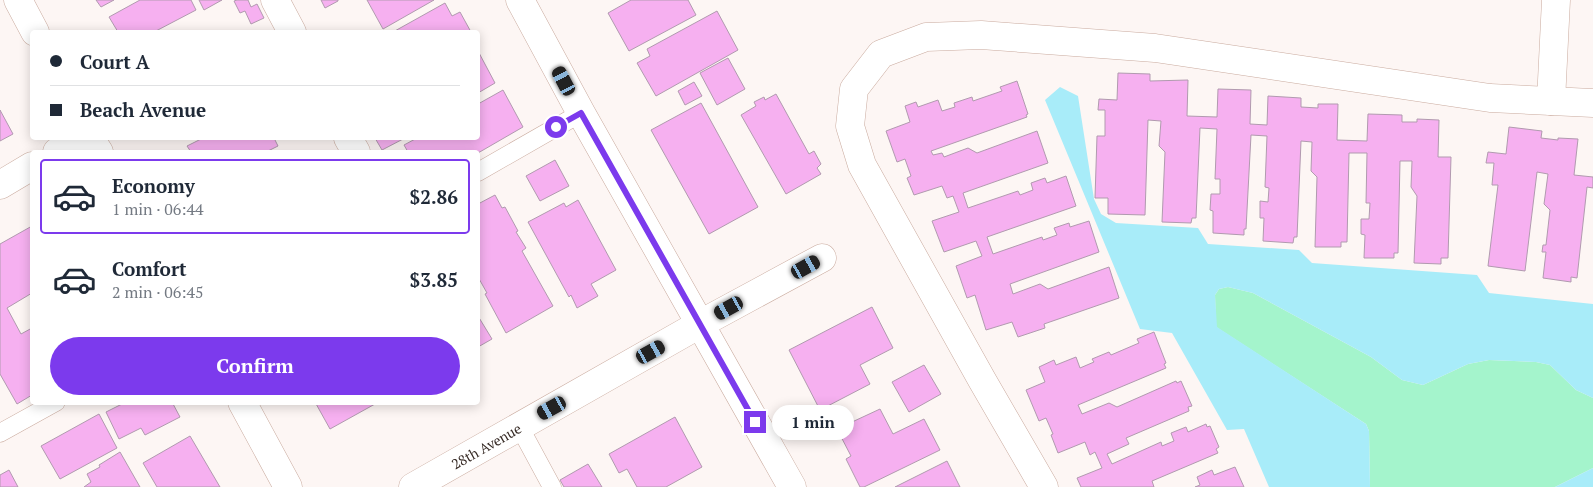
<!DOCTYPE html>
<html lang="en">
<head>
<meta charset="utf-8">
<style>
  :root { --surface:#fff; --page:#f2f2f3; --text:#1f2937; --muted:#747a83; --line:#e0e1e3; --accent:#7c3aed }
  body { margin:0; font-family:"PT Serif",serif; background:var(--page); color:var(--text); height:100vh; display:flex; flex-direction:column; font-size:19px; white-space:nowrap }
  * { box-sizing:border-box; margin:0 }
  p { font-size:16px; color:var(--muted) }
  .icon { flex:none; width:28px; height:28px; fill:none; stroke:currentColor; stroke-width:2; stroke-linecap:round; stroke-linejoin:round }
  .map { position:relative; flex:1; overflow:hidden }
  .drawer { position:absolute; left:30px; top:150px; width:450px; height:255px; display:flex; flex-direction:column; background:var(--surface); border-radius:5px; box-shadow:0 2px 12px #0003 }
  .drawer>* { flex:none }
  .top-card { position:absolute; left:30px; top:30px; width:450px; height:110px; border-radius:5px; box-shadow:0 2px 12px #0003; display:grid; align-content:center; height:110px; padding:0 20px; background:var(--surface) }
  .end { position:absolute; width:22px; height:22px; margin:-11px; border:6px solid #7c3aed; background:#fff; box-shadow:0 0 0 2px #fff }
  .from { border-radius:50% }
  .bubble { position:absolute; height:35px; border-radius:18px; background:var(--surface); box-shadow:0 2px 12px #0003; font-size:16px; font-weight:700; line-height:35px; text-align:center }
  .car { position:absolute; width:15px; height:30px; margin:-15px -8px; border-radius:6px; box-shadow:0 0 4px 1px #0007; background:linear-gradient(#222 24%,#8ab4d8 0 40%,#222 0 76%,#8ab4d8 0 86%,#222 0) }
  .top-card b { display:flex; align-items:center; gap:18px; height:48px; font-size:19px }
  .top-card b+b { border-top:1px solid var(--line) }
  .top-card i { width:12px; height:12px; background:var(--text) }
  ul { padding:9px 0 0; list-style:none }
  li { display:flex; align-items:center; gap:15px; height:75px; margin:0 10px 8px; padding:0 10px; border:2px solid transparent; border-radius:5px }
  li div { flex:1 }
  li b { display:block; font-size:19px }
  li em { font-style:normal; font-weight:700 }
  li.active { border-color:var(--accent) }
  li>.icon { width:45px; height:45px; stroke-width:1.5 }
  .action { display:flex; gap:10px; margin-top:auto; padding:10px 20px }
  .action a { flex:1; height:58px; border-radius:30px; background:var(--accent); color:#fff; font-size:20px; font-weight:700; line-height:58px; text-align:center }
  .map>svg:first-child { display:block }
  .green { fill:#a4f4cc }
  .water { fill:#a8ecf9 }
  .building { fill:#f6b0f0; stroke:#b19aaf }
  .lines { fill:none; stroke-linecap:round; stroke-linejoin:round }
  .service-casing { stroke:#caab9f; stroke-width:19 }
  .minor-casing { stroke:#caab9f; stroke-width:29 }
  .tertiary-casing { stroke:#caab9f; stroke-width:29 }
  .service { stroke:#fff; stroke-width:18 }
  .minor { stroke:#fff; stroke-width:28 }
  .tertiary { stroke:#fff; stroke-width:28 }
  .route { stroke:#7c3aed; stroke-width:6 }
  .labels { text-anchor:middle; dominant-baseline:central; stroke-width:4; stroke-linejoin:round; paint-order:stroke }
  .street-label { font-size:14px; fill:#362a25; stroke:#fdf6f4 }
</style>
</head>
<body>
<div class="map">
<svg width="1593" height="487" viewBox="0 0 1593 487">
  <rect width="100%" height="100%" fill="#fdf6f4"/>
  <polygon class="green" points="1228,287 1253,293 1371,357 1402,380 1423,385 1468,364 1489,360 1536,362 1550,365 1576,390 1593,398 1593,468 1555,487 1370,487 1369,431 1366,424 1216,327 1215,295 1219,289"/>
  <g class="water">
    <polygon points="1060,87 1078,96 1094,199 1101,214 1116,223 1198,228 1208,244 1299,250 1312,263 1477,275 1489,293 1593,304 1593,398 1576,390 1550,365 1536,362 1489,360 1468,364 1423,385 1402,380 1371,357 1253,293 1228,287 1219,289 1215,295 1217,327 1366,424 1369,431 1370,487 1269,487 1244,429 1227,430 1172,333 1140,329 1045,100"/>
    <polygon points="1593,468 1593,487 1555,487"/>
  </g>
  <g class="building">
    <polygon points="96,0 114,0 101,7"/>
    <polygon points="140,0 191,0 196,10 154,32 118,32 109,17"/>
    <polygon points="199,0 222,0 204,10"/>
    <polygon points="237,0 248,0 251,7 257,4 264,18 251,24 245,11 240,13 234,1"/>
    <polygon points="321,0 338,0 338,1 325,8"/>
    <polygon points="367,0 434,0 383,29"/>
    <polygon points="631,0 688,0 696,15 629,51 608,13"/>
    <polygon points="445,3 452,16 460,12 471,32 393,32"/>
    <polygon points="717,11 738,50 656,96 637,63 650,56 647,49"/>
    <polygon points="478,51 495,83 478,93"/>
    <polygon points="728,58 745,89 717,105 700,73"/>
    <polygon points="1118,73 1150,74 1150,81 1188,80 1187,116 1217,117 1218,89 1251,90 1250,124 1267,125 1268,96 1301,98 1301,107 1318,108 1318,104 1338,104 1337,140 1367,141 1368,114 1402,115 1402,122 1417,122 1417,119 1439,120 1438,157 1451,157 1448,258 1441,258 1441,264 1414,263 1417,196 1411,187 1412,161 1400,161 1398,253 1394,253 1394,258 1364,258 1365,235 1361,234 1361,219 1369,219 1370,203 1366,203 1367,153 1349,153 1347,242 1341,242 1341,247 1315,247 1317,177 1311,171 1312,142 1301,141 1297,237 1294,237 1293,243 1263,241 1264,218 1260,218 1260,201 1268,202 1269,188 1265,187 1267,136 1251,135 1246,229 1244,229 1244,235 1213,233 1213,211 1210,210 1211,194 1220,194 1220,179 1215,179 1217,129 1200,128 1196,218 1192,218 1191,223 1162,222 1165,152 1159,146 1161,121 1148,120 1145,215 1108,214 1108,198 1095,198 1097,136 1105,136 1105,110 1098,110 1099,99 1117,100"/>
    <polygon points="1017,81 1028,114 1026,115 1027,117 931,151 933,155 942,153 944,157 968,148 977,153 1037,131 1048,163 963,193 968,208 1018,191 1020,195 1033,190 1031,183 1045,178 1047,183 1066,176 1076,206 987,237 993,254 1042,237 1043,240 1057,235 1054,228 1069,223 1070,227 1089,221 1099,252 1010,284 1013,294 1040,284 1048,289 1109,267 1119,298 1044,324 1045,328 1018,337 1012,322 986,330 975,295 967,298 956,266 982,256 976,241 944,252 932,221 959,212 953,196 947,198 942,186 914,195 907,178 911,176 905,159 897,162 886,131 910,122 905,106 916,102 918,107 938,100 942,111 955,107 954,103 972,97 973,101 1002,91 1000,87"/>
    <polygon points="694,82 702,96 685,105 678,91"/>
    <polygon points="503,90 523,127 478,153 408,152 404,145 417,138 478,138 478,104"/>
    <polygon points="776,94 809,154 814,151 821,164 817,168 821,174 786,194 741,115 756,106 754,102 764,97 765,100"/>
    <polygon points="701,103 758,207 709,234 651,130"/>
    <polygon points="0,110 13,134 0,141"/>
    <polygon points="1509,127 1542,131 1541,138 1558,140 1558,138 1578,139 1574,175 1593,177 1593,188 1587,187 1577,278 1571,277 1571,282 1543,278 1546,252 1542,252 1543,245 1546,245 1550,210 1544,204 1548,174 1537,172 1525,271 1488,266 1498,185 1492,185 1494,163 1486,163 1488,152 1506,154"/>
    <polygon points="203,138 274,138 278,146 266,152 191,152 187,146"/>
    <polygon points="375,138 405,138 382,150"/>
    <polygon points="555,160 569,186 540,201 526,176"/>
    <polygon points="495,195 502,208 505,207 518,231 516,232 526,248 522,251 553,306 506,333 485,294 487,293 478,277 478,204"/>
    <polygon points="578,200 616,270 591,284 598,296 577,308 571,295 569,297 528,222 564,203 566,207"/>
    <polygon points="32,226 32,293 7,308 21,334 32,328 32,395 17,404 0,374 0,244"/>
    <polygon points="872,307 893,348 860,365 870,384 820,410 789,350"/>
    <polygon points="478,316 492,339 478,347"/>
    <polygon points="1154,332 1166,363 1164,364 1166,368 1078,405 1082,414 1109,403 1117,407 1176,381 1177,383 1181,381 1192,406 1188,407 1189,411 1126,438 1129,444 1107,454 1112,464 1161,442 1162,446 1174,441 1171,433 1186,427 1188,432 1206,424 1207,427 1210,426 1219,447 1216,449 1218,453 1152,481 1154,487 1081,487 1077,478 1102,468 1095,452 1090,455 1085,442 1058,453 1051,435 1053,434 1046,418 1039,421 1026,390 1045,382 1039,367 1054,360 1056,365 1076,357 1080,368 1094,362 1092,359 1109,352 1111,355 1139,343 1137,339"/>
    <polygon points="924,365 941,394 909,412 892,382"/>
    <polygon points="126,402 172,402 180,417 145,435 141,428 119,439 106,412"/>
    <polygon points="315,402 374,402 375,404 330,429"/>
    <polygon points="880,409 893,434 924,419 940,450 864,487 860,487 846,459 851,456 837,429"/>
    <polygon points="99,414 117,448 60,479 41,446"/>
    <polygon points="675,417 702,467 666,487 637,487 627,469 619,473 609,454"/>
    <polygon points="190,436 220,487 157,487 143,463"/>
    <polygon points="120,452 140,487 84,487 91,482 87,474 100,467 99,465"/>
    <polygon points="947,461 960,487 895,487"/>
    <polygon points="588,464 602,487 564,487 560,480"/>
    <polygon points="1235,467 1244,487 1195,487 1200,485 1197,477 1212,470 1214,475"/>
    <polygon points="9,470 18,487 0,487 0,475"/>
  </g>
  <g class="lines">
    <g class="service-casing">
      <g id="service">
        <polyline points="478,172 581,113"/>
        <polyline points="519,426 552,487"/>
        <polyline points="0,433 56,402"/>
      </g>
    </g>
    <g class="minor-casing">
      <g id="minor">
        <polyline points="275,0 292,32"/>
        <polyline points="520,0 581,113 792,487"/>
        <polyline points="1551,101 1556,0"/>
        <polyline points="348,138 356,152"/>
        <polyline points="57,152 84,138"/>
        <polyline points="0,185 32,166"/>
        <path id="s1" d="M413,487L700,324L822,258"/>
        <polyline points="1044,487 982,380 862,165 850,126 854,89 881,54 926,37 981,35 1155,48 1490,98 1593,103"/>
      </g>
    </g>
    <g class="tertiary-casing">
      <g id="tertiary">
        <polyline points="18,0 35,32"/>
        <polyline points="90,138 99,152"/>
        <polyline points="242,402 288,487"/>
      </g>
    </g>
    <use href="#service" class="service"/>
    <use href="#minor" class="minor"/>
    <use href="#tertiary" class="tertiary"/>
  </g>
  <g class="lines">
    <polyline class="route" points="556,127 581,113 755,422"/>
  </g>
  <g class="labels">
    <g class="street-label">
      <text stroke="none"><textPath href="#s1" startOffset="84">28th Avenue</textPath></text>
    </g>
  </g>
</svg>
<i class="end from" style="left:556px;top:127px"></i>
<i class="end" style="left:755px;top:422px"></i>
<div class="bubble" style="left:772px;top:405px;width:82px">1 min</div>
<i class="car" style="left:564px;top:81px;rotate:332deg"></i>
<i class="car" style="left:806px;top:267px;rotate:61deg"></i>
<i class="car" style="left:729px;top:308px;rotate:241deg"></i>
<i class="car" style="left:651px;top:352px;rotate:61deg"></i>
<i class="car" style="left:552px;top:408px;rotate:241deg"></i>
<div class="top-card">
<b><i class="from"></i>Court A</b>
<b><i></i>Beach Avenue</b>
</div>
<section class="drawer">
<ul>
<li class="active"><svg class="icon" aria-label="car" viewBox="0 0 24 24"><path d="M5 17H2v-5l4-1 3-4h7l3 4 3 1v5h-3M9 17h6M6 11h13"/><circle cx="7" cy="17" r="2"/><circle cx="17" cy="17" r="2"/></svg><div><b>Economy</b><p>1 min · 06:44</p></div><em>$2.86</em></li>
<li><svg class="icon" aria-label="car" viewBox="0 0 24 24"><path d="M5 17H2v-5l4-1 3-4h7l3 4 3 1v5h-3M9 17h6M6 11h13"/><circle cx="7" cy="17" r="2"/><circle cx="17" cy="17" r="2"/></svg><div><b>Comfort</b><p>2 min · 06:45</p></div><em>$3.85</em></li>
</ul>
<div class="action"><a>Confirm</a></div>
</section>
</div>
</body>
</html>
